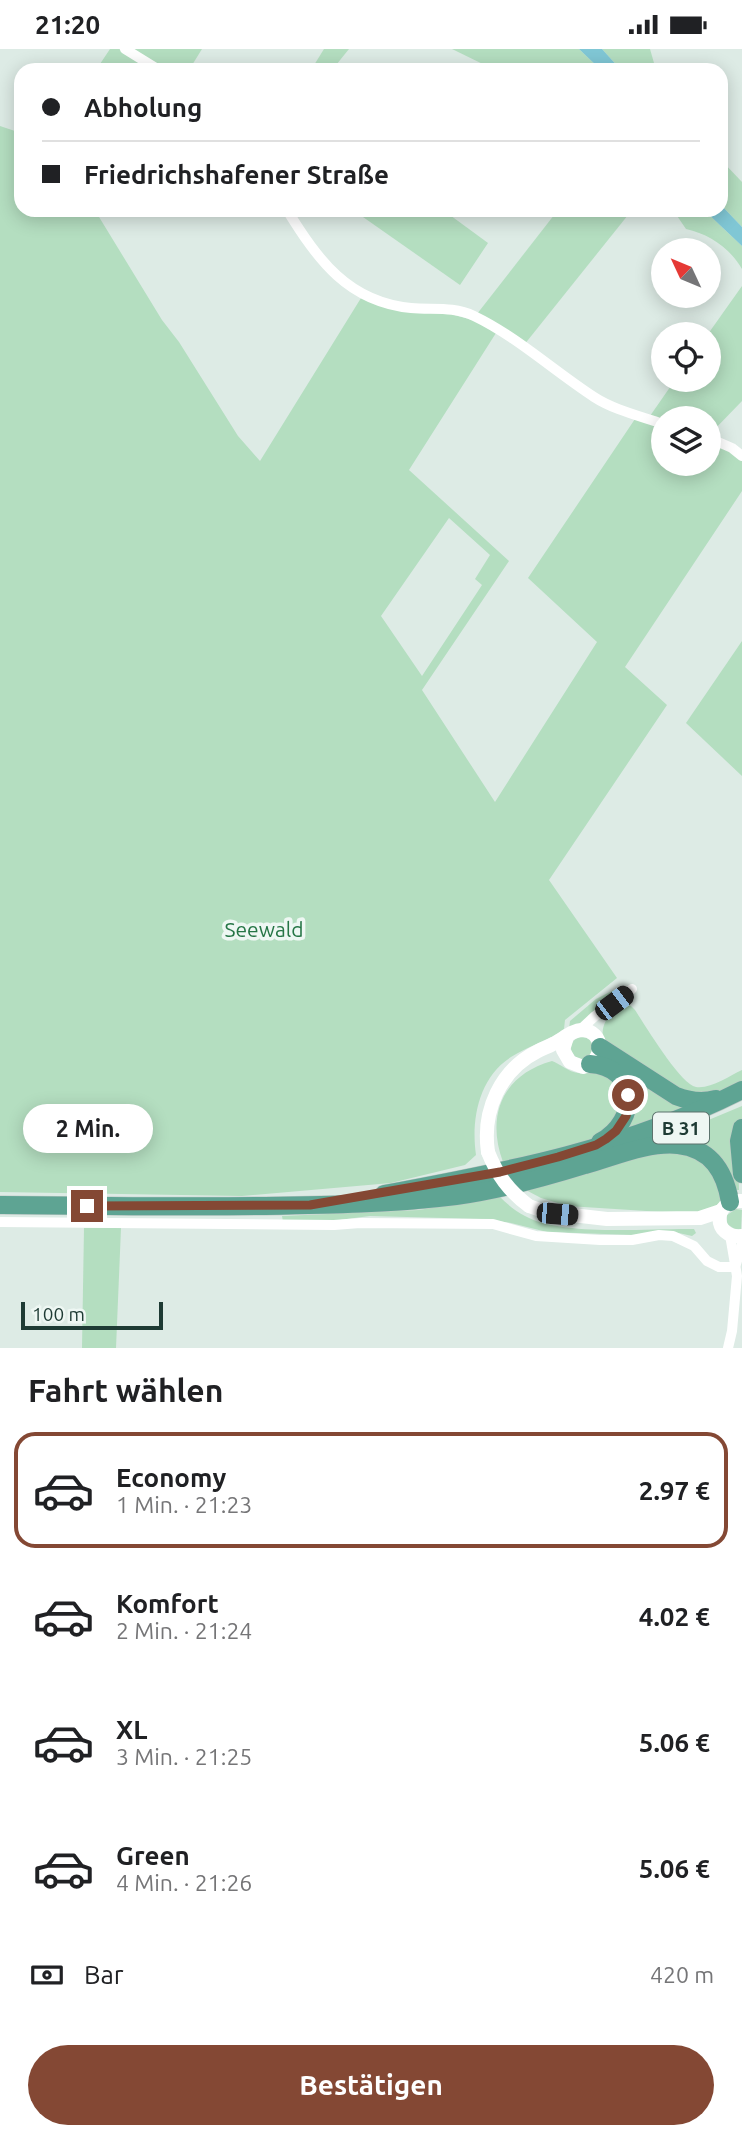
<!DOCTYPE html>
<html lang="de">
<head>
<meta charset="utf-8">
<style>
  :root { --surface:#fff; --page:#f2f2f2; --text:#202124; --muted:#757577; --line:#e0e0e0; --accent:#844834 }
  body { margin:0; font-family:Ubuntu,sans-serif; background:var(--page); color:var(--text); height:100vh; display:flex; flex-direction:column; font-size:26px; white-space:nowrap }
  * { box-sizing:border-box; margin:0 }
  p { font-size:23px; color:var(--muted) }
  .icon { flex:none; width:38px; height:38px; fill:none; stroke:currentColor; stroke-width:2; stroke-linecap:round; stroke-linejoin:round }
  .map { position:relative; height:1299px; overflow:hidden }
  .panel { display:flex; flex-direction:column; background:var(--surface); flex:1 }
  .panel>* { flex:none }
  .guide { position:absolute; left:14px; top:14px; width:714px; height:154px; border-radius:21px; box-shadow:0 4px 18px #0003; display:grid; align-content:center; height:154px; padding:0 28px; background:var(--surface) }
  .needle { width:46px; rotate:314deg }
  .tools { position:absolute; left:651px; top:189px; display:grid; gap:14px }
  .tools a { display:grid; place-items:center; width:70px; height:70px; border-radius:50%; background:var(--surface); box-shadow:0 4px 18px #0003; font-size:35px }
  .scale { position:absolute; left:21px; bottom:18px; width:142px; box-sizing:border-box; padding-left:7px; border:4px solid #1e3b34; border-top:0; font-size:19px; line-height:24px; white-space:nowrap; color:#1e3b34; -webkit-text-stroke:5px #eef7f3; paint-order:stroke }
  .end { position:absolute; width:32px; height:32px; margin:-16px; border:9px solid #844834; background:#fff; box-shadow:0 0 0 4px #fff }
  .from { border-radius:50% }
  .bubble { position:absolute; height:49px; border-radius:24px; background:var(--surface); box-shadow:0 4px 18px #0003; font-size:23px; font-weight:600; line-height:49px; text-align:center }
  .car { position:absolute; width:21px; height:42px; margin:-21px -10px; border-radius:9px; box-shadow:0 0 5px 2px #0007; background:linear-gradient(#222 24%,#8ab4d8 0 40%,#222 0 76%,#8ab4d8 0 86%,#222 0) }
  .guide b { display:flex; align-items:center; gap:24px; height:66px; font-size:26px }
  .guide b+b { border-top:2px solid var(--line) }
  .guide i { width:18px; height:18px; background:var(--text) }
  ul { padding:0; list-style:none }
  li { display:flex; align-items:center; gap:21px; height:116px; margin:0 14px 10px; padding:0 14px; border:4px solid transparent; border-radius:21px }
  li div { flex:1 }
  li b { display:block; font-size:26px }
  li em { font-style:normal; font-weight:600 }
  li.selected { border-color:var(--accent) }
  li>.icon { width:63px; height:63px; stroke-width:1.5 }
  h2 { padding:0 28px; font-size:32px; line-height:84px }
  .pay { display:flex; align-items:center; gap:18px; height:77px; padding:0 28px; font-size:26px }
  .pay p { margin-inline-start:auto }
  .primary-button { display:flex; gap:14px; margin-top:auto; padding:14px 28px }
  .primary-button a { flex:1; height:80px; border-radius:42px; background:var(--accent); color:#fff; font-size:28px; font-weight:600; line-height:80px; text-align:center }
  .status { display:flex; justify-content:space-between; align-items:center; height:49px; padding:0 35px; background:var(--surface); direction:ltr }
  .status svg { height:19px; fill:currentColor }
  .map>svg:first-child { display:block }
  .green { fill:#b4dec0; fill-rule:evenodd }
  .water { fill:#80c7d5 }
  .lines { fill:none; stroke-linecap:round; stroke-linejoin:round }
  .primary-casing { stroke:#c0c8c6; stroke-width:19 }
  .minor { stroke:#fff; stroke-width:10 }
  .tertiary { stroke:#fff; stroke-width:14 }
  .primary { stroke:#5ea493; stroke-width:18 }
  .tertiary-bridge { stroke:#fff; stroke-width:14 }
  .route { stroke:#844834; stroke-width:9 }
  .labels { text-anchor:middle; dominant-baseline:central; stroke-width:7; stroke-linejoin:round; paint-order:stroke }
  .shield { fill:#eef7f3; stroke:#5c736d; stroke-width:2 }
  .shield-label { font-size:19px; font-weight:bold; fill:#1e3b34 }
  .park-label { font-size:21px; fill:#257545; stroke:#eef7f3 }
</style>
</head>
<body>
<div class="status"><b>21:20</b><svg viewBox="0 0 49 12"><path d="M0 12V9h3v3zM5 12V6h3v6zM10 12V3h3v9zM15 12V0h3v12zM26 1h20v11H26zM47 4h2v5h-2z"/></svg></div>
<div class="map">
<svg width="742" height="1299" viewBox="0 0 742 1299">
  <rect width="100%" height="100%" fill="#ddebe5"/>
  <g class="green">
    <polygon points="110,0 119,0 153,21 96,21"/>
    <polygon points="132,0 202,0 189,21 166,21"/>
    <polygon points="324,0 349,0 332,21 311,21"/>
    <polygon points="452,0 579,0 601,21 495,21"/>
    <polygon points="602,0 650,0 656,21 621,21"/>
    <path d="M0,77L21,84V161H97L96,163L162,271L179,293L238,387L260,412L361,249L440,262L476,272L496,284L409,421L509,512L422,641L495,753L597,593L528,529L635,370L663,379V415H709V393L729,401L742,411V442L625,618L667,656L549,831L617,929L565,971L564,980C548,992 528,997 511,1008C478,1029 471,1072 476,1106L465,1116L391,1134L242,1147L0,1143ZM449,469L490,506L475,530L482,536L422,627L381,567Z"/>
    <polygon points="721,111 742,133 742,178 721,156"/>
    <polygon points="353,161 443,161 488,194 460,236"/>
    <polygon points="558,161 632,161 524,296 477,265"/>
    <path d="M673,161H704L742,197V220C730,199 709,185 686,180Z"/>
    <polygon points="742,237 742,352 710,385 709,385 709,369 663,369 663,371 650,367 675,331 709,331 708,285"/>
    <polygon points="742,592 742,727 686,674"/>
    <polygon points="614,941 615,944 583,974 569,980 570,972 596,950"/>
    <path d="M624,954L631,957L635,961C645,976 680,1035 696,1038C711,1040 729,1027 742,1021V1034L724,1042L693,1049L603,990C600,974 611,962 624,954Z"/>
    <circle cx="582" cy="999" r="11"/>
    <polygon points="609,1011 695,1057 617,1089 632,1064"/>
    <path d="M552,1012C560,1015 569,1023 578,1024C588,1025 596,1023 606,1025L623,1047L622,1064L598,1089L546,1104L503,1113C486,1067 502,1026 552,1012Z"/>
    <polygon points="742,1057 742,1070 737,1079 739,1141 735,1141 731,1130 663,1090"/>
    <polygon points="673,1098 715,1119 723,1147 717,1157 694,1164 662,1163 568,1157 541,1149 524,1140"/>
    <path d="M499,1147C507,1155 515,1162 525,1167C563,1188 649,1179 694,1180L696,1184L692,1187L670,1182L634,1186L547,1183L511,1174L481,1170L370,1167L339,1171L283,1173L282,1167L419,1161Z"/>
    <polygon points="736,1160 742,1161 741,1180 736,1181 727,1175 727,1166"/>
    <polygon points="84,1179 121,1179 116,1299 82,1299"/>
  </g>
  <g class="water">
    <polygon points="579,0 602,0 621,21 601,21"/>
    <polygon points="721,156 742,178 742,197 704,161 721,161"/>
  </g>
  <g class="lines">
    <g class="primary-casing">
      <g id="primary">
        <path d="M600,998L676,1047C689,1052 702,1054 716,1050"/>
        <path d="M590,1015C638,1018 640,1071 600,1093"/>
        <polyline points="742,1079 739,1092 742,1125"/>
        <path d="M384,1145C509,1122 628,1099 742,1041"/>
        <path d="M0,1156C89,1157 177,1158 265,1157C329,1156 392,1155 456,1147C500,1141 543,1129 585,1116C614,1108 647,1093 678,1096C712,1100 725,1123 730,1153"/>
      </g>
    </g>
    <g class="minor">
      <polyline points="125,0 159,21"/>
      <path d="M287,161C318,211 348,253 411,259C433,261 453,257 474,267C516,287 554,322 594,348C614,361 640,367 663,375"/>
      <polyline points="709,389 732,399 742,407"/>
      <polyline points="580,981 595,967 632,940"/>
      <polyline points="0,1173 334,1176 360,1174 493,1175 536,1187 600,1191 632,1191 659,1186 673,1187 694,1197 707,1212 719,1218 735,1218"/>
      <polyline points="736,1215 742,1195"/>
      <polyline points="728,1299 732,1282 737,1227 730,1186"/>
    </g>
    <g class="tertiary">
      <path d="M488,1103C482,1062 500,1021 538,1002C543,999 548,998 553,995C562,991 572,981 582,981C605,982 605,1012 583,1018L570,1013L563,1001L567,988"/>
      <path d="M742,1152C712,1150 712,1190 742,1187"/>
      <polyline points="529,1157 546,1163 607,1170 700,1169 721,1162"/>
    </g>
    <use href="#primary" class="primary"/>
    <path class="tertiary-bridge" d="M488,1103C497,1126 509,1142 529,1157"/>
  </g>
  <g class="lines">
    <polyline class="route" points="87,1157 310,1156 500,1123 558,1108 596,1096 606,1090 616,1082 626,1067 629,1057 628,1046"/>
  </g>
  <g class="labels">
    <rect class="shield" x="653" y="1063.5" width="56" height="31" rx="5"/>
    <g class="shield-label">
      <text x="681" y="1079">B 31</text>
    </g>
    <g class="park-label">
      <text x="264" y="880">Seewald</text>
    </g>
  </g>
</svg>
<div class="tools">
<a><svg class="needle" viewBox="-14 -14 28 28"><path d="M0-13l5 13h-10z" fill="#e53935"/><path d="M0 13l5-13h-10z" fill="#757577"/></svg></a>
<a><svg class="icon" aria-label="locate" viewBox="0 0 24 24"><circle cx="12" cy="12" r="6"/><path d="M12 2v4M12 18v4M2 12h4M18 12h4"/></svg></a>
<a><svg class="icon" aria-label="layers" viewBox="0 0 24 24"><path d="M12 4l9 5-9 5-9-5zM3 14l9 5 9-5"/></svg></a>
</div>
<div class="scale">100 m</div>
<i class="end from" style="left:628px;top:1046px"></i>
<i class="end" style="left:87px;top:1157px"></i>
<div class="bubble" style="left:23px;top:1055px;width:130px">2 Min.</div>
<i class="car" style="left:614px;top:954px;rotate:53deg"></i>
<i class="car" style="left:557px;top:1165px;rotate:95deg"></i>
<div class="guide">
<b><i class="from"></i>Abholung</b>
<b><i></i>Friedrichshafener Straße</b>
</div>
</div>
<section class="panel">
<h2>Fahrt wählen</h2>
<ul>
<li class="selected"><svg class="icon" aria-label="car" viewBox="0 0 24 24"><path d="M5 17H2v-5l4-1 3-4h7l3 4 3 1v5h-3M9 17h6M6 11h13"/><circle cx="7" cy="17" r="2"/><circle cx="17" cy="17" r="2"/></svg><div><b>Economy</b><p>1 Min. · 21:23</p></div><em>2.97 €</em></li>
<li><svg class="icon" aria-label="car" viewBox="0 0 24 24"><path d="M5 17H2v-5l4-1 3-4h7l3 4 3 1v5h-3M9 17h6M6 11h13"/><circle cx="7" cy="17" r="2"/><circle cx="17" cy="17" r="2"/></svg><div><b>Komfort</b><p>2 Min. · 21:24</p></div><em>4.02 €</em></li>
<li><svg class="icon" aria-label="car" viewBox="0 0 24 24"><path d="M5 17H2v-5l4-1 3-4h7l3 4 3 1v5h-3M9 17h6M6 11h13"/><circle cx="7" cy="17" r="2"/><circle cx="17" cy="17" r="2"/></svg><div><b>XL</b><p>3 Min. · 21:25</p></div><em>5.06 €</em></li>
<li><svg class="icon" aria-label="car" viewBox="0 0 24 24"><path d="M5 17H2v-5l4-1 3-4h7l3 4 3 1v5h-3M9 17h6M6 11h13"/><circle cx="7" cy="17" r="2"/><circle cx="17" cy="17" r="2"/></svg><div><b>Green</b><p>4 Min. · 21:26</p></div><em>5.06 €</em></li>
</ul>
<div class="pay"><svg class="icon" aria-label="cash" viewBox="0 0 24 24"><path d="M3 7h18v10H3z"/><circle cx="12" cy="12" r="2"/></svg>Bar<p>420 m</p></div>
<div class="primary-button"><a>Bestätigen</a></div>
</section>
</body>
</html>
